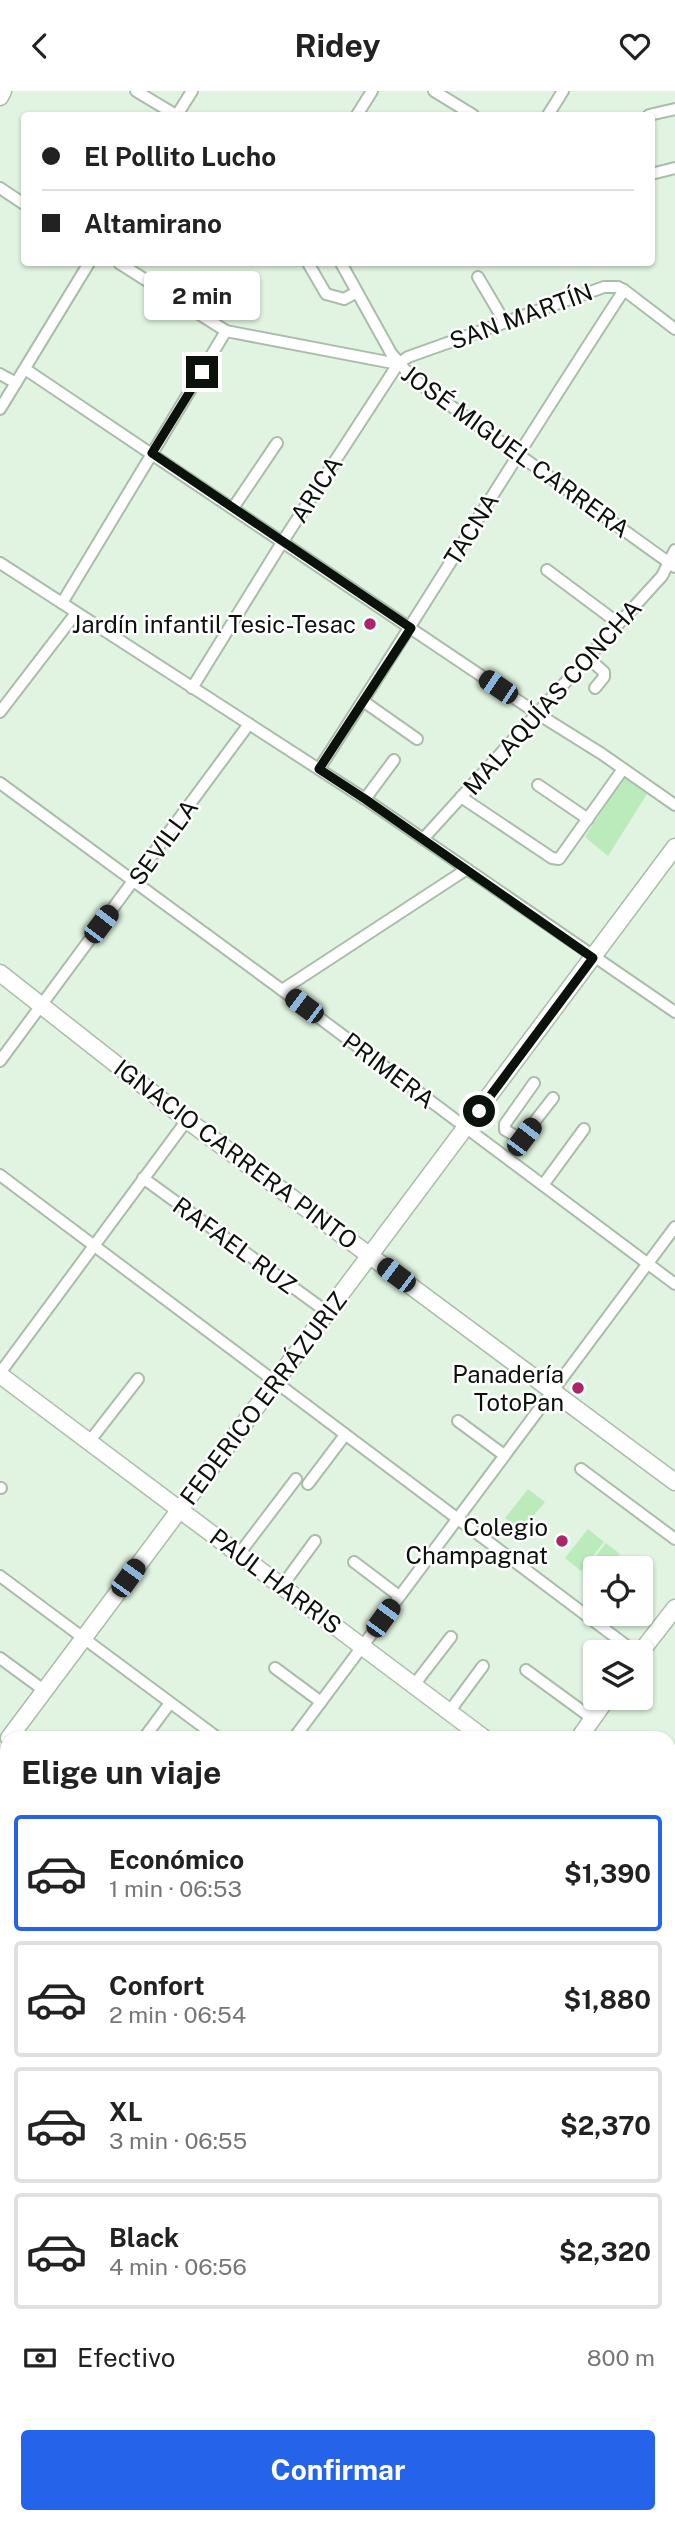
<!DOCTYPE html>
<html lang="es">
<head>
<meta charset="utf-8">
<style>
  :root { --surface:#fff; --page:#f6f6f6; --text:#222; --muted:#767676; --line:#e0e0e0; --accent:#2563eb }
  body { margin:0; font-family:"Public Sans",sans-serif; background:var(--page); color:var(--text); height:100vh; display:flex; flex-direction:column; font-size:26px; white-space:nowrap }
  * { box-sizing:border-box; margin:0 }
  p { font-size:23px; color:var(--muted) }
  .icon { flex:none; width:38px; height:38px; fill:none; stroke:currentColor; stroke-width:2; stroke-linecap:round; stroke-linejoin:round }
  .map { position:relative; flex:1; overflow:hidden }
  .side { position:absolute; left:0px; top:1640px; width:676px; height:793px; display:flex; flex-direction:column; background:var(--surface); border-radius:21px 21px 0 0; box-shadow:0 2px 5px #0004 }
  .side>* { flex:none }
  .banner { position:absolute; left:21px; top:21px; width:634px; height:154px; border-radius:7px; box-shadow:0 2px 5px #0004; display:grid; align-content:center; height:154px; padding:0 21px; background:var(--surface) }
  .fabs { position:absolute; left:583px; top:1465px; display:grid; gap:14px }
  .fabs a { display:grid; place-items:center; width:70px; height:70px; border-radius:7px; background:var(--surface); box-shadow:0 2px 5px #0004; font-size:35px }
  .end { position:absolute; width:32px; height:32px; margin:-16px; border:9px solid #0b110b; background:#fff; box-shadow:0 0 0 4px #fff }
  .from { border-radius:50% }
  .bubble { position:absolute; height:49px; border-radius:7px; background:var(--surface); box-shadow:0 2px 5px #0004; font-size:23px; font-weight:700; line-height:49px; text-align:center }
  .car { position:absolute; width:21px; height:42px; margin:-21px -10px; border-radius:9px; box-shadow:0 0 5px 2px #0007; background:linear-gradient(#222 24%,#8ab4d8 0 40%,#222 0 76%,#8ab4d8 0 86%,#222 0) }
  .banner b { display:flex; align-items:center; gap:24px; height:66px; font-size:26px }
  .banner b+b { border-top:2px solid var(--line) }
  .banner i { width:18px; height:18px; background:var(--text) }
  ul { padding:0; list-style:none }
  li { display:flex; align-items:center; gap:21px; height:116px; margin:0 14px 10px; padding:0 7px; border:4px solid var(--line); border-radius:7px }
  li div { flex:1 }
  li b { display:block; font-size:26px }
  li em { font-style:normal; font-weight:700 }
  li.on { border-color:var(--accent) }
  li>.icon { width:63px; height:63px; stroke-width:1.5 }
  h2 { padding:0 21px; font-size:32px; line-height:84px }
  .pay { display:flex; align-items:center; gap:18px; height:77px; padding:0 21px; font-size:26px }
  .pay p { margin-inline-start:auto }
  .button { display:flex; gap:14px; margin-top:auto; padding:14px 21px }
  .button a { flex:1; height:80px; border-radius:7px; background:var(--accent); color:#fff; font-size:28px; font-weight:700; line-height:80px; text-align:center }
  header { display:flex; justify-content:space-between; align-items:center; height:91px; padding:0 21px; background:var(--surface); font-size:32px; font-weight:700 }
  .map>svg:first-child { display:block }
  .green { fill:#bbebbb }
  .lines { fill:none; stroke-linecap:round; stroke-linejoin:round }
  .stream { stroke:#6a9f6c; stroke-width:2.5 }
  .street-casing { stroke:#aabcaa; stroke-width:14 }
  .secondary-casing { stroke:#aabcaa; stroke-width:19 }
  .primary-casing { stroke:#aabcaa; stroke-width:21 }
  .street { stroke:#fff; stroke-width:10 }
  .secondary { stroke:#fff; stroke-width:16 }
  .primary { stroke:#fff; stroke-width:18 }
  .route { stroke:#0b110b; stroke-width:9 }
  .poi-dot { fill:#ad2569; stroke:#fff; stroke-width:2.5 }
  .labels { text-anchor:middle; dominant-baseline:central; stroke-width:5; stroke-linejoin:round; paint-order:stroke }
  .street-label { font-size:24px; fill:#0b110b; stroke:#fff }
  .poi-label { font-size:24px; fill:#0b110b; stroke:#fff; text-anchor:end }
</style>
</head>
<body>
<header><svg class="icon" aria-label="back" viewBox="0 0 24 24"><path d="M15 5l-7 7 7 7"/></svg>Ridey<svg class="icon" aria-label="heart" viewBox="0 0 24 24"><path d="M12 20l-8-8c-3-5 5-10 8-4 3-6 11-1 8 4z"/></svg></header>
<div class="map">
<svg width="675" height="2431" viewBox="0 0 675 2431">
  <rect width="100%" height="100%" fill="#e1f4e1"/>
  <g class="green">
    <polygon points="624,686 647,703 608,765 585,746"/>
    <polygon points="528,1398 545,1411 521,1440 505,1427"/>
    <polygon points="588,1438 604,1451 581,1480 565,1467"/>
    <polygon points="606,1452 620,1463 609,1477 595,1477 595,1490 583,1481"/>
  </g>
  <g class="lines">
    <g class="stream">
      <polyline points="668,1760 675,1758"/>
      <polyline points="0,1827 7,1836"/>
      <polyline points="0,2033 7,2028"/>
    </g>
    <g class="street-casing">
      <g id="street">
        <polyline points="136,0 176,24"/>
        <polyline points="434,0 473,24"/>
        <polyline points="177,24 192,0"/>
        <polyline points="357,24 372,0"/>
        <polyline points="548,24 563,0"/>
        <polyline points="649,24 675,18"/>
        <polyline points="651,83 675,77"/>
        <polyline points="0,97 24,113"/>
        <polyline points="119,172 226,240 398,273"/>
        <polyline points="308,172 326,203 344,208 357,201"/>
        <polyline points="341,172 391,262 412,287 675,476"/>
        <polyline points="478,186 504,230"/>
        <polyline points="25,278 538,623 602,663 675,714"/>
        <polyline points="0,283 16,292"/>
        <polyline points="0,318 89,172"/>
        <polyline points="233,417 277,352"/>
        <polyline points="0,472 365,708 675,921"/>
        <polyline points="547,479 618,532"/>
        <polyline points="62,512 226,240"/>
        <polyline points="588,567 604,581 604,586 595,597"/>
        <polyline points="192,597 283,450 398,273 408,266 604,196 618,196 624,199 675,238"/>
        <polyline points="363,610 417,648"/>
        <polyline points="0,621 76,522"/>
        <path d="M319,678C422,519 520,358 624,199"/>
        <polyline points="0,692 282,899 675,1193"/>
        <polyline points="538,694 588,728"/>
        <polyline points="461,706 552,767 559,768 623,678"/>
        <polyline points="365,708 394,669"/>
        <polyline points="423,748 662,485 675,459"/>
        <polyline points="282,899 467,778"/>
        <polyline points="0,970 249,633"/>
        <polyline points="534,992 505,1033 505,1039 521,1048 553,1007"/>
        <polyline points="0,1084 635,1561"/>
        <polyline points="143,1087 327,1221"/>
        <polyline points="543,1094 584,1038"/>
        <polyline points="0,1282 187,1029"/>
        <polyline points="458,1330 504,1364"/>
        <polyline points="89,1351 138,1288"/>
        <polyline points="581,1378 675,1448"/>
        <polyline points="308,1393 345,1344"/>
        <polyline points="0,1397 1,1397"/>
        <polyline points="239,1463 296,1388"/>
        <polyline points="354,1471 399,1505"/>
        <polyline points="0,1485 218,1647"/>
        <polyline points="282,1495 315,1450"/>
        <polyline points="0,1567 45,1600"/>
        <polyline points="275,1577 321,1611"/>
        <polyline points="526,1579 593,1628"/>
        <polyline points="414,1594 451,1546"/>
        <polyline points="449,1621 483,1575"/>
        <polyline points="144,1647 170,1612"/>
        <polyline points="294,1647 675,1136"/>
        <polyline points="0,1683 7,1689"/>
        <polyline points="674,1794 675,1795"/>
        <polyline points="668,1828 675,1809"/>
        <polyline points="668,1856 675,1861"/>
        <polyline points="668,1898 675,1890"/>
        <polyline points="668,1917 673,1920"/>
        <polyline points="668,2029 675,2034"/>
        <polyline points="668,2093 675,2097"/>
        <polyline points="0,2130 7,2133"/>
        <polyline points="0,2190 7,2194"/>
        <polyline points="668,2240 675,2243"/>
        <polyline points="0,2303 7,2308"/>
        <polyline points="214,2431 214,2426"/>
        <polyline points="278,2431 278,2426"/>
        <polyline points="480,2431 483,2426"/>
      </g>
    </g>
    <g class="secondary-casing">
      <g id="secondary">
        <polyline points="0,6 3,0"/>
        <polyline points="0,882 187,1029 675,1391"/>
        <polyline points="0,1284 484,1647"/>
        <polyline points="640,1562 675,1517"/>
        <polyline points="9,1647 675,756"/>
        <polyline points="579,1647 608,1606"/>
        <polyline points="0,2419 7,2409"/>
      </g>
    </g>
    <g class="primary-casing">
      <g id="primary">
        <polyline points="668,2314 675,2292"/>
        <polyline points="668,2339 670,2312"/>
        <polyline points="639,2431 642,2426"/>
      </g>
    </g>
    <use href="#street" class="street"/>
    <use href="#secondary" class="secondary"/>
    <use href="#primary" class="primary"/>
  </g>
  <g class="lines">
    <polyline class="route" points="202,281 152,362 411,537 319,678 365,708 593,867 479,1020"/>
  </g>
  <g class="poi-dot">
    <circle cx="370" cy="533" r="7"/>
    <circle cx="578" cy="1297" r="7"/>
    <circle cx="562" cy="1450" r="7"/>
  </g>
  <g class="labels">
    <g class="street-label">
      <text transform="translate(521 225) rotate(-20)">SAN MARTÍN</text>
      <text transform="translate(516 360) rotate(36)">JOSÉ MIGUEL CARRERA</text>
      <text transform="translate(316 398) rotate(-57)">ARICA</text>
      <text transform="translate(471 438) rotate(-58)">TACNA</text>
      <text transform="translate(552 606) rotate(-48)">MALAQUÍAS CONCHA</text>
      <text transform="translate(163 751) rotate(-54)">SEVILLA</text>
      <text transform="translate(389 979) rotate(37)">PRIMERA</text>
      <text transform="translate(236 1063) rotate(37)">IGNACIO CARRERA PINTO</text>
      <text transform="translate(235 1154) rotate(36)">RAFAEL RUZ</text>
      <text transform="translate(263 1307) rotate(-53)">FEDERICO ERRÁZURIZ</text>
      <text transform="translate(276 1490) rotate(37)">PAUL HARRIS</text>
    </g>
    <g class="poi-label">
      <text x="356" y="533">Jardín infantil Tesic-Tesac</text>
      <text x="564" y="1283">Panadería<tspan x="564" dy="28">TotoPan</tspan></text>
      <text x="548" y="1436">Colegio<tspan x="548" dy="28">Champagnat</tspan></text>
    </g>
  </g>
</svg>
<div class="fabs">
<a><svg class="icon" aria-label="locate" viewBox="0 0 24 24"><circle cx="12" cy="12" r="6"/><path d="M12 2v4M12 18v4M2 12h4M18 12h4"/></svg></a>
<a><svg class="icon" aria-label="layers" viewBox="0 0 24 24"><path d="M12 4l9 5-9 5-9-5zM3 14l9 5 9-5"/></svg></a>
</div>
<i class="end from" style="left:479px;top:1020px"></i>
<i class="end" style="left:202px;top:281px"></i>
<div class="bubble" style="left:144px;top:180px;width:116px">2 min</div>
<i class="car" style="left:498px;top:596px;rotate:304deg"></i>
<i class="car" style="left:101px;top:833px;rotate:37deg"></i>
<i class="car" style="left:304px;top:915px;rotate:307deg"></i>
<i class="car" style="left:524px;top:1046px;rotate:37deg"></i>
<i class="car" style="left:396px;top:1184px;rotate:307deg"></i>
<i class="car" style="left:128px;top:1487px;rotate:36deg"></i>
<i class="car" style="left:383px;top:1527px;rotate:36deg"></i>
<div class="banner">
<b><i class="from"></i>El Pollito Lucho</b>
<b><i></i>Altamirano</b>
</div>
<section class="side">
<h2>Elige un viaje</h2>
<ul>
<li class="on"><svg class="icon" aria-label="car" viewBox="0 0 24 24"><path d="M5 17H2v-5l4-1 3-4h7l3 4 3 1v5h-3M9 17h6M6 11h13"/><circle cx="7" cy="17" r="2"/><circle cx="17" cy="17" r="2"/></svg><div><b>Económico</b><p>1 min · 06:53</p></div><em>$1,390</em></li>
<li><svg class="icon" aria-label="car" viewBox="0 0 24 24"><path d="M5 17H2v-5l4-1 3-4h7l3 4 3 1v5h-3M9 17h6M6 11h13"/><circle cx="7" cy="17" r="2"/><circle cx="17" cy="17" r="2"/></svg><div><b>Confort</b><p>2 min · 06:54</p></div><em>$1,880</em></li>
<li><svg class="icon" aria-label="car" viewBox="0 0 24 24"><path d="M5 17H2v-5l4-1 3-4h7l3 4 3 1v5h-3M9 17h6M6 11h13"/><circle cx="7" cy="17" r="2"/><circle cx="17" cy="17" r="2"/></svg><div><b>XL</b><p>3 min · 06:55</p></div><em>$2,370</em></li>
<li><svg class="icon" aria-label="car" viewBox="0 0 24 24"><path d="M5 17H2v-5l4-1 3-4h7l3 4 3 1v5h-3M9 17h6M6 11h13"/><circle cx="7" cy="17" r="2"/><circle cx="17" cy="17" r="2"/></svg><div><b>Black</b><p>4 min · 06:56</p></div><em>$2,320</em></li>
</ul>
<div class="pay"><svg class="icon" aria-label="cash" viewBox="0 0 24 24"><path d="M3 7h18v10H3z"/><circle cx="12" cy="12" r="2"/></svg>Efectivo<p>800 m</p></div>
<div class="button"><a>Confirmar</a></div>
</section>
</div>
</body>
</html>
